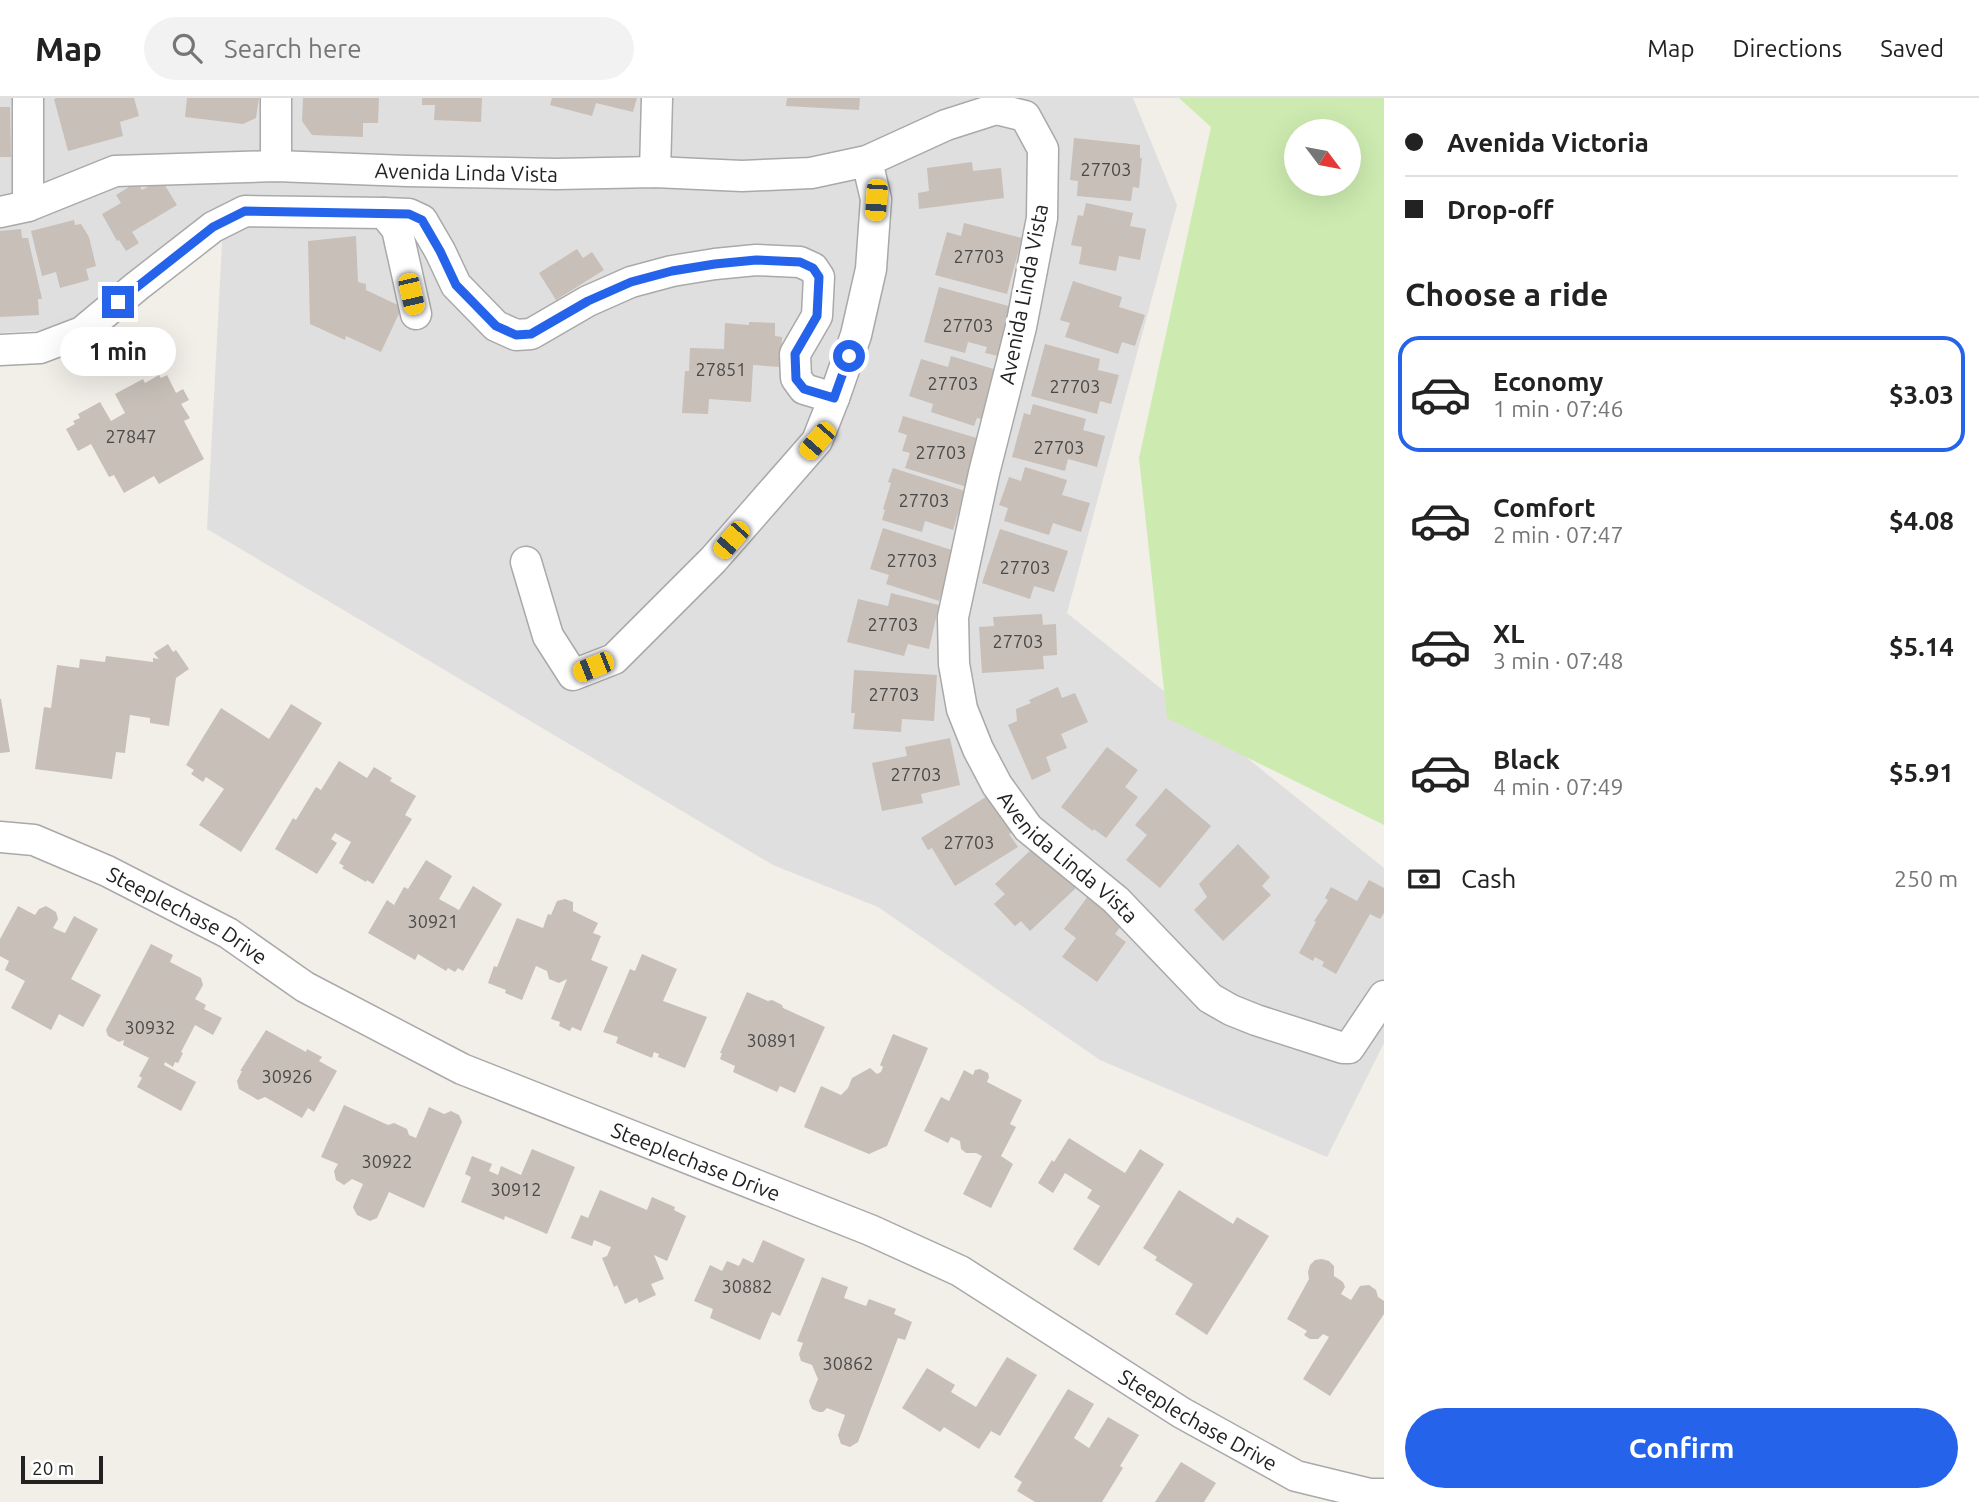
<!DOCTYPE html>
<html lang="en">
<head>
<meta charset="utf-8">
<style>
  :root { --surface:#fff; --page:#f2f2f2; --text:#222; --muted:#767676; --line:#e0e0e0; --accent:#2563eb }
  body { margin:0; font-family:Ubuntu,sans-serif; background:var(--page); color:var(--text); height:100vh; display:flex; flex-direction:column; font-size:26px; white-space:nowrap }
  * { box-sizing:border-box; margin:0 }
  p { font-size:23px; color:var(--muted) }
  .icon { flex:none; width:38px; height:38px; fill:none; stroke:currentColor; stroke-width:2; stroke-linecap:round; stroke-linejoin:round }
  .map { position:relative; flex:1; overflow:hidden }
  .side { display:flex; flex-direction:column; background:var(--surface); width:595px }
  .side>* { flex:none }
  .top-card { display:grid; align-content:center; height:154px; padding:0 21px; background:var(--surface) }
  .needle { width:46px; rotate:122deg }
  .controls { position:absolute; left:1284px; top:21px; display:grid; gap:14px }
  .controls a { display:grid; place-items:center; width:77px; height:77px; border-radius:50%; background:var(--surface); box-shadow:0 7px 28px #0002; font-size:35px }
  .scale { position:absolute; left:21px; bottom:18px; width:82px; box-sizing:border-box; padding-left:7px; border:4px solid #222; border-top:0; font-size:19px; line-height:24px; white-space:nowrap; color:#222; -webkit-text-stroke:5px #fff; paint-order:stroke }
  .end { position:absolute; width:32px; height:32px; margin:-16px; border:9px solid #2563eb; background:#fff; box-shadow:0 0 0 4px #fff }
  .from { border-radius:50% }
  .bubble { position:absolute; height:49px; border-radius:24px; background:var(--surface); box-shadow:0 7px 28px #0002; font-size:23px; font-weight:700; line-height:49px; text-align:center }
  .car { position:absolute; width:21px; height:42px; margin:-21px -10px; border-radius:9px; box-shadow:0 0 5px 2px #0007; background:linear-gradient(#f5c518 24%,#345 0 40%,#f5c518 0 76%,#345 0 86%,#f5c518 0) }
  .top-card b { display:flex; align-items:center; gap:24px; height:66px; font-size:26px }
  .top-card b+b { border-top:2px solid var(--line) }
  .top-card i { width:18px; height:18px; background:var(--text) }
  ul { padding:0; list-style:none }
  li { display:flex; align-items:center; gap:21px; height:116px; margin:0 14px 10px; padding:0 7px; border:4px solid transparent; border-radius:21px }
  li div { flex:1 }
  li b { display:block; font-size:26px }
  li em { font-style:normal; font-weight:700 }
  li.selected { border-color:var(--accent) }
  li>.icon { width:63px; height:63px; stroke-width:1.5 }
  h2 { padding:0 21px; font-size:32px; line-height:84px }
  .pay { display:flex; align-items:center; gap:18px; height:77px; padding:0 21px; font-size:26px }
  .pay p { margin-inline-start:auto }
  .primary-button { display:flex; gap:14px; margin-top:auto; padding:14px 21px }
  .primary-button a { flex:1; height:80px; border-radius:42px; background:var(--accent); color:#fff; font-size:28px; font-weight:700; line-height:80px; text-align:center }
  header { display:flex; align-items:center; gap:42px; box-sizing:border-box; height:98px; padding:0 35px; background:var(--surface); border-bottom:2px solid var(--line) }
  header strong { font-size:33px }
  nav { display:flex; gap:38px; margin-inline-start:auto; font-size:24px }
  .search { width:490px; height:63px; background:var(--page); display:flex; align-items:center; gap:18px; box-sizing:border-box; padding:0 24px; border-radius:38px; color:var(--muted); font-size:26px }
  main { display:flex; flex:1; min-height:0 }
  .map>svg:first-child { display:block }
  .residential { fill:#e0dfdf }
  .grass { fill:#cdebb0; fill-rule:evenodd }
  .building { fill:#c7bfb8 }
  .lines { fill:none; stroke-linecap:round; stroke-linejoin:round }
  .minor-casing { stroke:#a9a9a9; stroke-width:33 }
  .minor { stroke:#fff; stroke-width:30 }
  .route { stroke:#2563eb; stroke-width:9 }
  .labels { text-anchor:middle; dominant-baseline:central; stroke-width:7; stroke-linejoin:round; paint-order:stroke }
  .number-label { font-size:18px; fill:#4b4948 }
  .street-label { font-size:21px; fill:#222; stroke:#fff }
</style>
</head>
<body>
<header>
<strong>Map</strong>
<div class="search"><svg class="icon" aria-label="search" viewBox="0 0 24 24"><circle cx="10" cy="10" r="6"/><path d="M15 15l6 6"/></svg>Search here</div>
<nav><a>Map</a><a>Directions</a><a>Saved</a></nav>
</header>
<main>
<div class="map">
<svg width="1384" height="1404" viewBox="0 0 1384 1404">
  <rect width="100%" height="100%" fill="#f2efe9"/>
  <polygon class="residential" points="0,0 1133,0 1177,107 1067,515 1384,770 1384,945 1327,1059 1100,962 878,809 773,767 207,431 224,108 80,218 45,232 0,235"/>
  <path class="grass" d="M1179,0H1384V727L1167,620L1139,360L1211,29ZM1297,33H1349V86H1297Z"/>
  <g class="building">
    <polygon points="57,0 134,0 139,18 120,24 123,38 68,53 54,1"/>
    <polygon points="187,0 259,0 256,20 243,26 185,19"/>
    <polygon points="303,0 379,0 378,25 363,25 363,39 312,37 302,23"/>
    <polygon points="422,0 482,0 481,24 434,22 435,7 422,7"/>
    <polygon points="552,0 637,0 633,14 596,5 592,18 550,7"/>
    <polygon points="787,0 860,0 859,12 786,8"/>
    <polygon points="0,9 10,9 11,59 0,59"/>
    <polygon points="1074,40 1140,47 1140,60 1142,60 1139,90 1133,89 1131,103 1077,98 1078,83 1070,82"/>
    <polygon points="972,64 973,73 1001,70 1004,100 919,111 918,95 929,93 927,70"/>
    <polygon points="161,81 177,107 132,134 139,145 126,153 119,142 117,143 102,116 121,105 116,97 137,84 142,92"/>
    <polygon points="1086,105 1133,115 1130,128 1146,131 1140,162 1119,158 1116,173 1079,166 1082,149 1071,147 1078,117 1083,118"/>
    <polygon points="74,122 75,127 81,126 89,139 96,168 86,171 89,182 60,190 56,174 42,178 31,133"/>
    <polygon points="964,125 1022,140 1007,196 935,177 947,134 961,138"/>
    <polygon points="21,131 22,140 28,140 42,201 38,201 39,217 0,219 0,133"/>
    <polygon points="356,138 358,184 366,186 366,192 402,209 381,254 346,238 345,242 310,226 308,143"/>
    <polygon points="577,151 583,160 592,154 604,172 556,202 539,175"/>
    <polygon points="1073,183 1122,199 1119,209 1145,217 1135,248 1122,244 1118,256 1065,239 1070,225 1060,222"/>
    <polygon points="939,189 1012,209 998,258 985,255 987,249 968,244 965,255 924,244"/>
    <polygon points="749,224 775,225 775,238 782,239 780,269 753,267 751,304 709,301 708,316 682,315 685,273 689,273 690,250 724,251 725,225 749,227"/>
    <polygon points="1045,246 1100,261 1098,272 1119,277 1111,306 1100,303 1097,316 1031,298"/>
    <polygon points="951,258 997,272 981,321 977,320 974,328 931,314 933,306 909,298 921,261 948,269"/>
    <polygon points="159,277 161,280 167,277 176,295 183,291 189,302 181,306 190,320 184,323 204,361 159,386 154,378 124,395 114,377 109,379 91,346 78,353 66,331 75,326 73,323 80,320 78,316 100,304 111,323 125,315 115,296 143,281 145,285"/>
    <polygon points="1033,306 1086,321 1083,332 1105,338 1097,369 1068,361 1065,373 1012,359 1024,315 1030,317"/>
    <polygon points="903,318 980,341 967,389 905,370 910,355 902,353 907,337 898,334"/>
    <polygon points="1025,369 1067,382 1062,397 1090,405 1081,434 1053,425 1049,437 1004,423 1008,410 999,407 1009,379 1021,383"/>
    <polygon points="893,370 965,393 953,432 925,423 922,434 882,422 885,412 883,411 891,385 888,384"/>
    <polygon points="883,430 955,453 939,503 886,486 889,477 870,471"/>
    <polygon points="1000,431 1068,453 1054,494 1034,488 1030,501 982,485"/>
    <polygon points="891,495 939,507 929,551 908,546 904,558 847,544 858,501 888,508"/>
    <polygon points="1042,516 1043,527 1056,526 1057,557 1043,558 1044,571 982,575 979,529 994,528 993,519"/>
    <polygon points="168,546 173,554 176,552 189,571 176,580 169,628 150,625 150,620 130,617 125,655 116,654 112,681 35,671 44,609 51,610 57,567 79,570 80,561 105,564 106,558 153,564 153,560 159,561 154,555"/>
    <polygon points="854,572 937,577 934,623 902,621 901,634 853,631 855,615 851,615"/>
    <polygon points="1058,589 1062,600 1075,595 1088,624 1061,636 1067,650 1046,659 1051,673 1032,682 1008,627 1017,623 1016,611 1031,605 1029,602"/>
    <polygon points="0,601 1,601 10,654 0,655"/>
    <polygon points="291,606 322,625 241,754 199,727 224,691 206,679 203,684 191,676 194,672 186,667 221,610 269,641"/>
    <polygon points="950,640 960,687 921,696 923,705 882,713 872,665 907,658 905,649"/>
    <polygon points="1107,649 1138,672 1125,689 1138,699 1106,740 1094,731 1093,733 1061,709"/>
    <polygon points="339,663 367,680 374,669 392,680 390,683 416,698 405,717 412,721 373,786 367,782 366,784 342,770 344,768 339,765 351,744 335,735 331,741 337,745 317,776 275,751 293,720 296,722 316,689 321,692"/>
    <polygon points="1166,690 1211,728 1160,790 1126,762 1147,737 1135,727"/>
    <polygon points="989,697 1012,735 1009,736 1018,749 955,788 932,750 928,752 921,740"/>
    <polygon points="1037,746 1077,789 1030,833 1021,823 1015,828 994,806 1005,796 995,786"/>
    <polygon points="1238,746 1270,779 1262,788 1271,797 1223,843 1194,812 1207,799 1199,786"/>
    <polygon points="426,762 452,778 439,801 459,812 473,788 502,806 463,873 458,870 455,874 448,870 446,873 418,856 415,862 368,835 387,802 394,807 404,789 408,791"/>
    <polygon points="1369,782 1384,790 1384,815 1380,821 1370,816 1336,876 1322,868 1324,864 1315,859 1313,863 1299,855 1316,824 1314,823 1328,802 1325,800 1331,789 1357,803"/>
    <polygon points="1091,794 1127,820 1115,836 1126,844 1097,884 1062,859 1076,840 1064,831"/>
    <polygon points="565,801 573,804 573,813 598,825 593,835 601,838 591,862 608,869 581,933 572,929 570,933 559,928 560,924 551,921 567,881 559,885 549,881 547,873 536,868 522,902 505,895 506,892 488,885 494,868 497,869 517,820 543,830 548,816 551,817 557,803"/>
    <polygon points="18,808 35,817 39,811 46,808 56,814 58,821 53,830 65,835 74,818 98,831 71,881 101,897 83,929 59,916 51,932 11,910 25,883 5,872 9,863 0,858 0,841"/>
    <polygon points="151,846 173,857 170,864 201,880 203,887 195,901 206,907 204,911 222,920 213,937 195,927 181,954 183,955 178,965 175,964 173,969 165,964 164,967 196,984 181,1013 137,989 142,980 139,978 149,960 123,947 124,942 119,944 108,938 106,932"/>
    <polygon points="642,856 677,871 663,903 707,919 685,970 658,959 659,956 654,954 652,960 616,945 618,939 603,934 630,871 635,873"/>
    <polygon points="747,894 768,903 772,902 782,907 783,910 825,929 795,995 780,988 777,994 733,974 735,968 720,961 722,955 720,955"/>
    <polygon points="266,932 306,954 307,951 322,959 319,963 337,973 314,1014 308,1010 302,1020 265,999 258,1002 239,991 237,983 242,973 240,973"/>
    <polygon points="893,936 928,950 887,1048 869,1056 804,1029 821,988 841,997 848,990 852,980 870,970 877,976 881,974 883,969 880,967"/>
    <polygon points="980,971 988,975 989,979 987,984 1022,1002 1010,1026 1016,1029 1001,1058 1013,1066 991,1110 963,1096 982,1058 976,1055 966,1055 961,1051 960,1043 951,1039 948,1045 924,1033 941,999 949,1003 964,972 973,977 975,972"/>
    <polygon points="344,1007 388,1027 394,1025 407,1031 409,1037 416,1040 429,1009 444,1016 451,1013 459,1017 462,1024 424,1110 389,1094 377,1120 370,1123 357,1117 353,1109 363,1086 352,1081 344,1087 336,1082 334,1073 338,1066 321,1059"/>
    <polygon points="1069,1040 1125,1075 1140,1051 1164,1066 1099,1168 1073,1151 1100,1108 1087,1100 1092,1092 1065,1075 1053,1095 1038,1085 1052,1062 1054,1064"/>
    <polygon points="532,1051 575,1069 547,1136 505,1118 504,1122 461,1104 471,1079 465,1076 472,1058 492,1066 489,1073 498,1077 501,1068 521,1077"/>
    <polygon points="600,1092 647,1112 652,1099 675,1109 674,1112 686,1118 667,1163 654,1157 664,1181 651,1186 656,1197 639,1205 637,1200 625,1206 617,1187 614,1189 602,1160 607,1158 611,1149 594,1142 592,1148 571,1140 581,1117 588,1120"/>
    <polygon points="1179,1092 1233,1126 1237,1119 1269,1138 1207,1237 1175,1216 1193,1186 1155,1162 1157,1159 1143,1150"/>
    <polygon points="763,1142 805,1161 780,1218 772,1214 760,1242 710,1220 713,1211 694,1203 710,1167 722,1173 727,1163 739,1168 743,1160 753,1165"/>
    <polygon points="1322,1161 1329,1163 1334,1168 1334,1178 1343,1184 1345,1189 1341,1196 1351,1202 1360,1188 1369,1187 1376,1192 1378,1199 1384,1203 1384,1216 1330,1298 1303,1281 1329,1239 1323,1236 1318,1241 1310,1241 1304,1237 1307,1233 1287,1221 1309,1181 1308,1174 1310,1167 1315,1162"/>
    <polygon points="822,1179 848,1189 844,1200 866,1208 869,1201 896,1211 894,1216 912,1224 905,1242 898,1240 858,1344 850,1349 841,1346 838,1337 845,1317 827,1310 823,1314 819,1314 812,1311 809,1303 818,1281 812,1267 801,1263 799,1256 803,1245 797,1243"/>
    <polygon points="1007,1259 1037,1277 1000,1338 991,1333 979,1351 944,1329 940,1334 902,1310 927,1270 955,1287 951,1294 976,1309"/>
    <polygon points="1068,1291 1094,1306 1074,1340 1089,1350 1108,1319 1139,1337 1120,1368 1123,1370 1102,1404 1035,1404 1017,1393 1022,1384 1014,1379"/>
    <polygon points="1181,1364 1216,1385 1204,1404 1155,1404"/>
  </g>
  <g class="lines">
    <g class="minor-casing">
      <g id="minor">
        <polyline points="276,68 276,0"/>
        <polyline points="655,74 657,0"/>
        <polyline points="28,108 28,0"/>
        <path id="s1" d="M0,114L28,108L115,73L276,68L407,73L556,76L655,74L742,78L811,75L867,63L946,27L996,11L1025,18L1043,51L1042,120L1021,229L984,375L953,519L954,566L962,611L978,651L997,687L1028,730L1116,802L1210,900L1231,912L1256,922L1343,950H1349L1384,898"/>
        <polyline points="384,115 409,116 422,122 440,153 456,187 496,228 516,237 531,236 588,203 631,184 672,173 715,166 756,162 800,164 813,170 819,179 817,218 795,256 796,280 804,291 834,300"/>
        <polyline points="0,252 40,250 82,234 136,189 213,129 245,113 384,115 397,131 416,216"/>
        <polyline points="526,464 548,538 573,577 614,561 713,462 817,343 834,300 856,237 871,171 876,101 867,63"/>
        <path id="s2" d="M0,739L34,742L107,773L228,835L305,889L462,971L870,1132L960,1173L1182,1315L1296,1378L1370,1396H1384"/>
      </g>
    </g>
    <use href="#minor" class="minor"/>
  </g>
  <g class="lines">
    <polyline class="route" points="118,204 213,129 245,113 409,116 422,122 440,153 456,187 496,228 516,237 531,236 588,203 631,184 672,173 715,166 756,162 800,164 813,170 819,179 817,218 795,256 796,281 804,291 834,300 849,258"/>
  </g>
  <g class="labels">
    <g class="number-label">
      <text x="1106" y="71">27703</text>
      <text x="979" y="158">27703</text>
      <text x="968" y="227">27703</text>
      <text x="721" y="271">27851</text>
      <text x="953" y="285">27703</text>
      <text x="1075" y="288">27703</text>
      <text x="131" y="338">27847</text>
      <text x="1059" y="349">27703</text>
      <text x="941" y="354">27703</text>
      <text x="924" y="402">27703</text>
      <text x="912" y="462">27703</text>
      <text x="1025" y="469">27703</text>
      <text x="893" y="526">27703</text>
      <text x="1018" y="543">27703</text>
      <text x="894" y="596">27703</text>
      <text x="916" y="676">27703</text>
      <text x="969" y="744">27703</text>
      <text x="433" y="823">30921</text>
      <text x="150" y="929">30932</text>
      <text x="772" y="942">30891</text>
      <text x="287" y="978">30926</text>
      <text x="387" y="1063">30922</text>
      <text x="516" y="1091">30912</text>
      <text x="747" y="1188">30882</text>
      <text x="848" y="1265">30862</text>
    </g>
    <g class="street-label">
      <text stroke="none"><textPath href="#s1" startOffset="474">Avenida Linda Vista</textPath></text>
      <text transform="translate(1023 196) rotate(-79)">Avenida Linda Vista</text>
      <text stroke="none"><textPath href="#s1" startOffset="1839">Avenida Linda Vista</textPath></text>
      <text stroke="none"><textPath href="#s2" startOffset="205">Steeplechase Drive</textPath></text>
      <text stroke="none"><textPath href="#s2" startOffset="772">Steeplechase Drive</textPath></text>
      <text stroke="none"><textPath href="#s2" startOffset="1339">Steeplechase Drive</textPath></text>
    </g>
  </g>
</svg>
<div class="controls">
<a><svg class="needle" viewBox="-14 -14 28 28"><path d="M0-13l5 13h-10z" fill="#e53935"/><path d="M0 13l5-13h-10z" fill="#767676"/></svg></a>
</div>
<div class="scale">20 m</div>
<i class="end from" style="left:849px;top:258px"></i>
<i class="end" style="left:118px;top:204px"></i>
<div class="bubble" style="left:60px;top:229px;width:116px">1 min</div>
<i class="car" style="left:876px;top:102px;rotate:184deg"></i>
<i class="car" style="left:411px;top:196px;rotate:167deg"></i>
<i class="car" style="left:817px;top:343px;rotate:221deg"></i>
<i class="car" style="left:731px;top:442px;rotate:221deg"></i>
<i class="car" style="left:593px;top:569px;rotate:248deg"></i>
</div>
<section class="side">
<div class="top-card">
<b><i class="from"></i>Avenida Victoria</b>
<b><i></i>Drop-off</b>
</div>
<h2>Choose a ride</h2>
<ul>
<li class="selected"><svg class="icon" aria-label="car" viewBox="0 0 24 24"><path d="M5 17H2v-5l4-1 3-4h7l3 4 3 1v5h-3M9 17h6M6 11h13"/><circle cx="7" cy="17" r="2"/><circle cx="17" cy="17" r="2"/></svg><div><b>Economy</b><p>1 min · 07:46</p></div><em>$3.03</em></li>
<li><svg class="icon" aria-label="car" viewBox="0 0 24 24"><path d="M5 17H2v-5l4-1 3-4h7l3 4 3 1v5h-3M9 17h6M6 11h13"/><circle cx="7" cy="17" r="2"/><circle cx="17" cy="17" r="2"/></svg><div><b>Comfort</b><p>2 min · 07:47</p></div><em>$4.08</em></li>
<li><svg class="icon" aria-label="car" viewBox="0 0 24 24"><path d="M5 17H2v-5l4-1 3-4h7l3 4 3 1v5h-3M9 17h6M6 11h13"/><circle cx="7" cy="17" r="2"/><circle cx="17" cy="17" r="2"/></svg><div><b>XL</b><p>3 min · 07:48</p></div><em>$5.14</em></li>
<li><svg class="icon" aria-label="car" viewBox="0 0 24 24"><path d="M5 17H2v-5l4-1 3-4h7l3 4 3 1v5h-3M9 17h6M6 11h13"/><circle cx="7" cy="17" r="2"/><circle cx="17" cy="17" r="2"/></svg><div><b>Black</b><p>4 min · 07:49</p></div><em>$5.91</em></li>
</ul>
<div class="pay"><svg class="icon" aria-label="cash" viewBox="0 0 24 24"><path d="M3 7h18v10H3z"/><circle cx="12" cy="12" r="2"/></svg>Cash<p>250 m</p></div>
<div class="primary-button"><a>Confirm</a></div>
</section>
</main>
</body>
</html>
